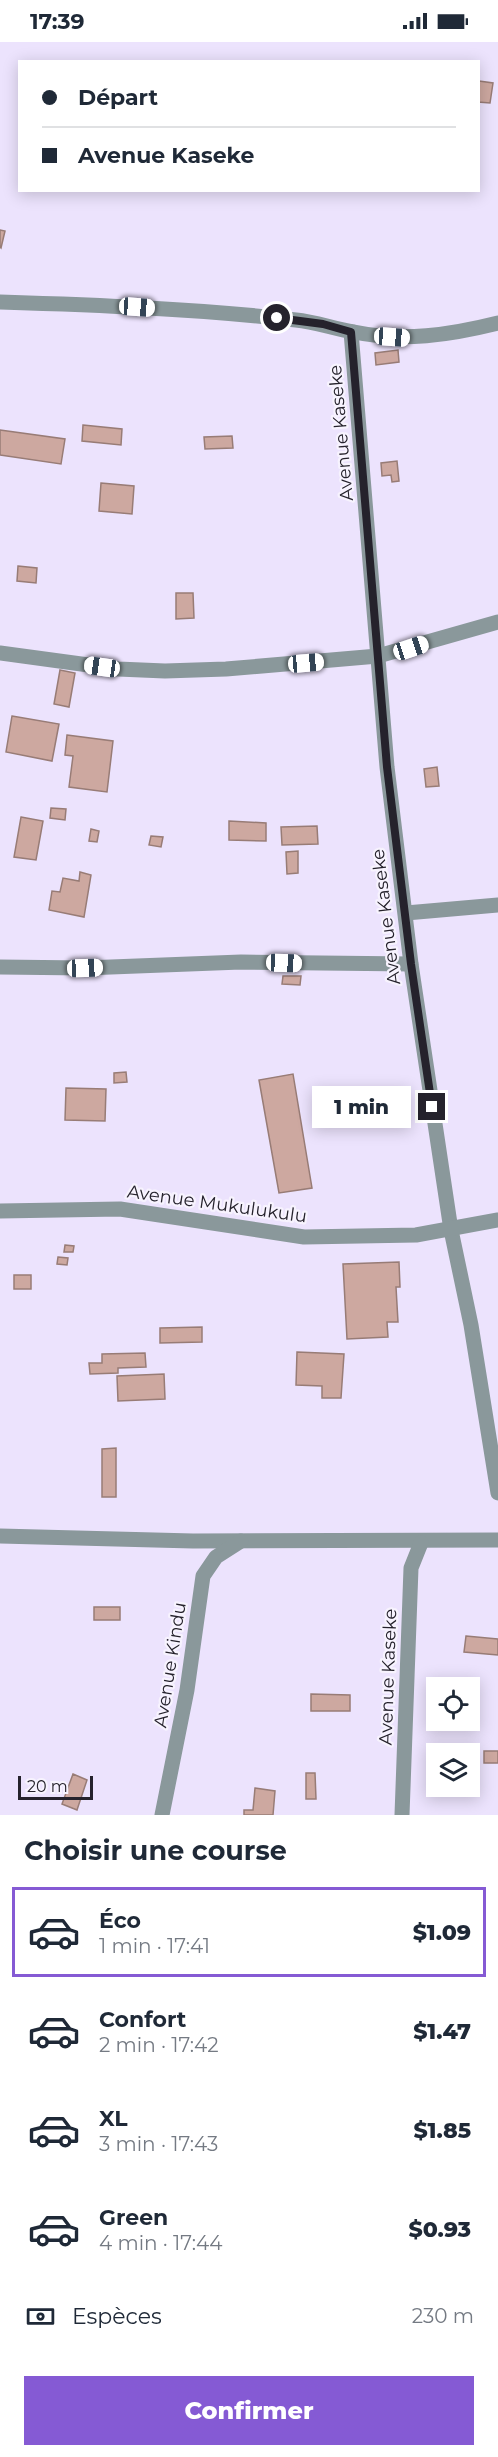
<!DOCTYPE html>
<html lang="fr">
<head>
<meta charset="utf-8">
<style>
  :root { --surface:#fff; --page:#f6f6f7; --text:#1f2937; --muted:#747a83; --line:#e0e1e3; --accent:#855ad4 }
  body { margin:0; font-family:Montserrat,sans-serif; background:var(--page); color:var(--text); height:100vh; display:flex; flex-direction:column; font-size:22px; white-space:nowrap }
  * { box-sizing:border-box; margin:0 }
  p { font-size:20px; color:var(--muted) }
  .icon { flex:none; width:33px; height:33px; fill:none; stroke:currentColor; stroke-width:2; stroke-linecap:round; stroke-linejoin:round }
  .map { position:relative; height:1773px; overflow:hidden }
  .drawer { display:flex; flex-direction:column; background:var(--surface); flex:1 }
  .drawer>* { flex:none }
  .guide { position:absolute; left:18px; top:18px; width:462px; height:132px; border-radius:0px; box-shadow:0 3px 15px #0003; display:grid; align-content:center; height:132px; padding:0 24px; background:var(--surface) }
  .controls { position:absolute; left:426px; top:1635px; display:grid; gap:12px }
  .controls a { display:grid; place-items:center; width:54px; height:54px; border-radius:0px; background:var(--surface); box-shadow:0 3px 15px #0003; font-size:30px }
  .scale { position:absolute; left:18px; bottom:15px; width:75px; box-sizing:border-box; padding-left:6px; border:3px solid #25222c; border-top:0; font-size:16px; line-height:21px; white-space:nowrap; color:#25222c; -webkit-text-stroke:4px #f7f3fe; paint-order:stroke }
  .end { position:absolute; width:27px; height:27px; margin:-14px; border:8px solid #25222c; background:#fff; box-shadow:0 0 0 3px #fff }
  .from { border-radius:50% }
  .bubble { position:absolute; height:42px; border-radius:0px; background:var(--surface); box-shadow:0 3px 15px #0003; font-size:20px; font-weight:800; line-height:42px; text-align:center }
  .car { position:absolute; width:18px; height:36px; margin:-18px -9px; border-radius:8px; box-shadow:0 0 4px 2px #0007; background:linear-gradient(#fff 24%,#345 0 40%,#fff 0 76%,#345 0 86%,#fff 0) }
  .guide b { display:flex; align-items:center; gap:21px; height:57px; font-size:22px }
  .guide b+b { border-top:2px solid var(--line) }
  .guide i { width:15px; height:15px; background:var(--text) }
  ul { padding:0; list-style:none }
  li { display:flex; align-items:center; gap:18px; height:90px; margin:0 12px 9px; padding:0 12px; border:3px solid transparent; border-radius:0px }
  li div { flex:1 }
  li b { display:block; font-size:22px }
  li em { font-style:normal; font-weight:800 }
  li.active { border-color:var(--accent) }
  li>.icon { width:54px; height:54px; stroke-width:1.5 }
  h2 { padding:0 24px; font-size:27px; line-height:72px }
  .pay { display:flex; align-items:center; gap:15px; height:66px; padding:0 24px; font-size:22px }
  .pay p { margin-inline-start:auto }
  .cta { display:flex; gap:12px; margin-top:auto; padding:12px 24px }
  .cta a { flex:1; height:69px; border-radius:0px; background:var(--accent); color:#fff; font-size:24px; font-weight:800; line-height:69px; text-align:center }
  .status { display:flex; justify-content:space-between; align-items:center; height:42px; padding:0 30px; background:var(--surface); direction:ltr }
  .status svg { height:16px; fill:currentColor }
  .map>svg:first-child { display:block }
  .building { fill:#cda8a0; stroke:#987c76; stroke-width:1.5 }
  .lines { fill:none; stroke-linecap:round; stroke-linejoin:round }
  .street { stroke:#8a989b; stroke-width:15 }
  .route { stroke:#25222c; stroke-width:8 }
  .labels { text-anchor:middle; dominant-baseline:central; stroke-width:4.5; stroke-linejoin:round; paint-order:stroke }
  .street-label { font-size:18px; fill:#25222c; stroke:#f7f3fe }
</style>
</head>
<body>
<div class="status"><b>17:39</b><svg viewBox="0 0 49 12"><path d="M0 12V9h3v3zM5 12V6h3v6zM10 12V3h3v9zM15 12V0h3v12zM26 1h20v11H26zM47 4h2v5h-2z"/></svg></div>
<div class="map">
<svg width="498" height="1773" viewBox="0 0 498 1773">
  <rect width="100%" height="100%" fill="#ece3fd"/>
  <g class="building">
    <polygon points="479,39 493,41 490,61 478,60"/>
    <polygon points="0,188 5,189 1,206 0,205"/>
    <polygon points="398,308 399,320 376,323 375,311"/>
    <polygon points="83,383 122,387 121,403 82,399"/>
    <polygon points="0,388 65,397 61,422 0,413"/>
    <polygon points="232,394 233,406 205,407 204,395"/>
    <polygon points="397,419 399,439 392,440 391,433 382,434 381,421"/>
    <polygon points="101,441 134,444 132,472 99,469"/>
    <polygon points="18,524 37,526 36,541 17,539"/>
    <polygon points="176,551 193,551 194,576 176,577"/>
    <polygon points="60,628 75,631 69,665 54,662"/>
    <polygon points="12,674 59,682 52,719 6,710"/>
    <polygon points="67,693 113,699 107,750 69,745 73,714 65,713"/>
    <polygon points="437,725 439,744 426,745 424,727"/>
    <polygon points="51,766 66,767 65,778 50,776"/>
    <polygon points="21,775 43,779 36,818 14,815"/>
    <polygon points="229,779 266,781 266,799 229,798"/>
    <polygon points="317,784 318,802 282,803 281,785"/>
    <polygon points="91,787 99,789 97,800 89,799"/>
    <polygon points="151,794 163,795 161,805 149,803"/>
    <polygon points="298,809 298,831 287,832 286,810"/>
    <polygon points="80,830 91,833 84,875 49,868 52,849 60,850 63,836 79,839"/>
    <polygon points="283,934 301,934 300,943 282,942"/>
    <polygon points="126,1030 127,1040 114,1041 114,1031"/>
    <polygon points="293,1032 312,1146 279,1151 259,1038"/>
    <polygon points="66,1046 106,1047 105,1079 65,1078"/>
    <polygon points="65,1203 74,1204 73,1210 64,1210"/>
    <polygon points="58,1215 68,1216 67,1223 57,1222"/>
    <polygon points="399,1220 400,1245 396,1245 398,1280 387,1280 388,1295 347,1297 343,1222"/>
    <rect x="14" y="1233" width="17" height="14"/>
    <polygon points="202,1285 202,1300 160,1301 160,1286"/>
    <polygon points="297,1310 344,1312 341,1356 322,1356 322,1344 296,1343"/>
    <polygon points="145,1311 146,1325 118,1326 118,1331 90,1332 89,1321 102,1321 102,1312"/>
    <polygon points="164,1332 165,1357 118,1359 117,1334"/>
    <polygon points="116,1406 116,1455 102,1455 102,1407"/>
    <rect x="94" y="1565" width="26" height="13"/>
    <polygon points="466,1594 498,1597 498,1613 464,1610"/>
    <polygon points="311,1652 350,1653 350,1669 311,1669"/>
    <rect x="484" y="1709" width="14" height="12"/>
    <polygon points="306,1731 315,1731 316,1757 306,1757"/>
    <polygon points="73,1732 87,1738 77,1768 62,1762"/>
    <polygon points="255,1746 275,1749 273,1773 244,1773 244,1768 253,1768"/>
  </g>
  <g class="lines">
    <g class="street">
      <path d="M0,260C99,263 198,267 296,278C316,280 334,287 354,290C403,300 450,293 498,281"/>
      <polyline points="351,290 387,725 411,922 451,1188 471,1283 498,1451"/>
      <polyline points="0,611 118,627 165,629 226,627 378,614 498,580"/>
      <polyline points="406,871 498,863"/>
      <polyline points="0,925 85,926 241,920 411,922"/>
      <polyline points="0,1169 120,1167 304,1195 416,1193 498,1178"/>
      <polyline points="0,1494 193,1499 498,1498"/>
      <polyline points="162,1773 187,1648 203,1534 216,1515 241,1499"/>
      <polyline points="402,1773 411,1526 421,1501"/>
    </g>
  </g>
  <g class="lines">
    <polyline class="route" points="277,276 323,282 351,290 387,725 411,922 432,1065"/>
  </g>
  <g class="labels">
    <g class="street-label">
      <text transform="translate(341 391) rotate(-95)">Avenue Kaseke</text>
      <text transform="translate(386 875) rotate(-97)">Avenue Kaseke</text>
      <text transform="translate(217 1162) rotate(8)">Avenue Mukulukulu</text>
      <text transform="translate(170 1623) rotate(-81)">Avenue Kindu</text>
      <text transform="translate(388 1635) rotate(-88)">Avenue Kaseke</text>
    </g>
  </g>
</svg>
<div class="controls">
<a><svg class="icon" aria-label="locate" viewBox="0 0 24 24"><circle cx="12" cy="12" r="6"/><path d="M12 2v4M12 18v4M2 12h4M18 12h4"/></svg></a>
<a><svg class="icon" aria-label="layers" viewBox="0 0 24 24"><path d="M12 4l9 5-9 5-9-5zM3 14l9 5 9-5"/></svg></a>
</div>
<div class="scale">20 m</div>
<i class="end from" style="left:277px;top:276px"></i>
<i class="end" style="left:432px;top:1065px"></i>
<div class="bubble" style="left:312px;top:1044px;width:99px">1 min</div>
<i class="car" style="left:137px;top:265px;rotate:94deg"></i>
<i class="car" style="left:392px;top:295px;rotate:94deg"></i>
<i class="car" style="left:411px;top:606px;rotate:72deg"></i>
<i class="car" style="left:306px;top:621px;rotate:85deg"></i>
<i class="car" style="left:102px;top:625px;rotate:278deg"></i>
<i class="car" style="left:284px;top:921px;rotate:92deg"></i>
<i class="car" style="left:85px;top:926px;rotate:88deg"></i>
<div class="guide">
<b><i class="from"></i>Départ</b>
<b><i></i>Avenue Kaseke</b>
</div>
</div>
<section class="drawer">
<h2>Choisir une course</h2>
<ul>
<li class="active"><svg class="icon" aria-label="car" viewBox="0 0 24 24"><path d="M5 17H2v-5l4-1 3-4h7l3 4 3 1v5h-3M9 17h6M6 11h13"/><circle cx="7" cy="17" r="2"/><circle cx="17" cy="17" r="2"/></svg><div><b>Éco</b><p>1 min · 17:41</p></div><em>$1.09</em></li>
<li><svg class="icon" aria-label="car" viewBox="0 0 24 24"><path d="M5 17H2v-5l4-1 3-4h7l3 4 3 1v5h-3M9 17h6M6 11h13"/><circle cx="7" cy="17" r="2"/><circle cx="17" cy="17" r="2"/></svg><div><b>Confort</b><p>2 min · 17:42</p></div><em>$1.47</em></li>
<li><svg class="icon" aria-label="car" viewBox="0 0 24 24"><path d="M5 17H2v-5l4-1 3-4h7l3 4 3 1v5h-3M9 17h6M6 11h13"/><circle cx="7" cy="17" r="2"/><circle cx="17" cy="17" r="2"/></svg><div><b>XL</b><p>3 min · 17:43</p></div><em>$1.85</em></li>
<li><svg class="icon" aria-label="car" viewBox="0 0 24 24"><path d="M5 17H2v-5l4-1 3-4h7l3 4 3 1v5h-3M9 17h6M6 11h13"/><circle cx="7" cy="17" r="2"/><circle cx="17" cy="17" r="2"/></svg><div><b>Green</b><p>4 min · 17:44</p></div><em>$0.93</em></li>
</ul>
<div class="pay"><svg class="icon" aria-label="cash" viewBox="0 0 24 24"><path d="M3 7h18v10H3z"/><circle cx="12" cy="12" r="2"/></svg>Espèces<p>230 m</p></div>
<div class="cta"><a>Confirmer</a></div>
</section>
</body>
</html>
